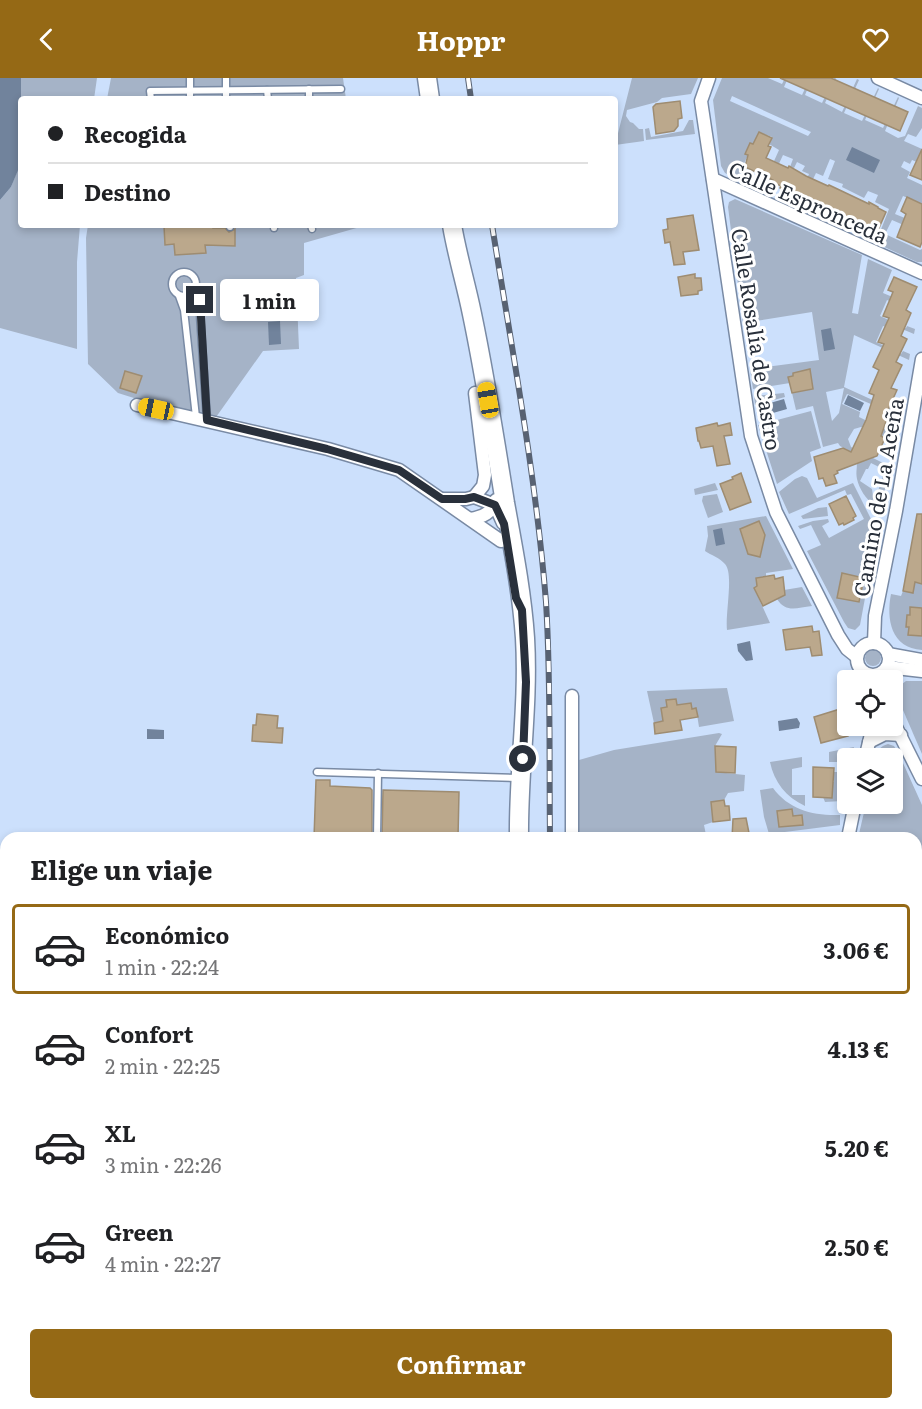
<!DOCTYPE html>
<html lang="es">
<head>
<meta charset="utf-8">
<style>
  :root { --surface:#fff; --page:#f6f6f6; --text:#202124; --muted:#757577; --line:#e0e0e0; --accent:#956915 }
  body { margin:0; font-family:Literata,serif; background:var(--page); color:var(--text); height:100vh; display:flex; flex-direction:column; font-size:22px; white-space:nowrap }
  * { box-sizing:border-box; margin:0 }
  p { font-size:20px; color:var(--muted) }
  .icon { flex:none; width:33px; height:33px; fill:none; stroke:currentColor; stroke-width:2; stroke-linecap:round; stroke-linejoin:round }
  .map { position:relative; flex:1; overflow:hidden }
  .side { position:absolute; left:0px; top:754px; width:922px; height:578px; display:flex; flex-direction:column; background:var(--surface); border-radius:18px 18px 0 0; box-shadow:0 3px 9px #0003 }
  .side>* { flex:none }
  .banner { position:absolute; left:18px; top:18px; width:600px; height:132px; border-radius:6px; box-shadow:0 3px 9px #0003; display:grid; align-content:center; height:132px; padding:0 30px; background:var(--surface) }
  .tools { position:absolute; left:837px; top:592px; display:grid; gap:12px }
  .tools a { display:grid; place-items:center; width:66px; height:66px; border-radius:6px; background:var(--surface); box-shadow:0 3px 9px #0003; font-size:30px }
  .end { position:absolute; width:27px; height:27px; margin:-14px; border:8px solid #29303b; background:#fff; box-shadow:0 0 0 3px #fff }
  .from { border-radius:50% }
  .bubble { position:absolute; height:42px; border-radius:6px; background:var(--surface); box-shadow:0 3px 9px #0003; font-size:20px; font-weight:700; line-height:42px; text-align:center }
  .car { position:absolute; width:18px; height:36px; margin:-18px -9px; border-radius:8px; box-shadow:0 0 4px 2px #0007; background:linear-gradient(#f5c518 24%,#345 0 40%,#f5c518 0 76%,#345 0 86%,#f5c518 0) }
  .banner b { display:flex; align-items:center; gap:21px; height:57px; font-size:22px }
  .banner b+b { border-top:2px solid var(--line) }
  .banner i { width:15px; height:15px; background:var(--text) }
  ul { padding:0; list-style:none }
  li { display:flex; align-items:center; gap:18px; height:90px; margin:0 12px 9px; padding:0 18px; border:3px solid transparent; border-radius:6px }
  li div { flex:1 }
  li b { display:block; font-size:22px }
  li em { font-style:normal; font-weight:700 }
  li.on { border-color:var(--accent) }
  li>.icon { width:54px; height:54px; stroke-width:1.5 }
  h2 { padding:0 30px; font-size:27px; line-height:72px }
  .action { display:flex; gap:12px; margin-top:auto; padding:12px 30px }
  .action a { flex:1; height:69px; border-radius:6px; background:var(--accent); color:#fff; font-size:24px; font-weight:700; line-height:69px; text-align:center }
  header { display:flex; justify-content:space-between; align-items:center; height:78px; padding:0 30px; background:var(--accent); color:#fff; font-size:27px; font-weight:700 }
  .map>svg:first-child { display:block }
  .green { fill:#a5b3c7; fill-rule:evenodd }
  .forest { fill:#96a9c3 }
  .water { fill:#71839c }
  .building { fill:#bba88c; stroke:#9e8c71; stroke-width:1.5 }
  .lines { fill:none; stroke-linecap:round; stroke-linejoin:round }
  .lane-casing { stroke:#798aa4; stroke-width:9 }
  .street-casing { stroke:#798aa4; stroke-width:15 }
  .secondary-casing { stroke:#798aa4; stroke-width:21 }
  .lane { stroke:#fff; stroke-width:6 }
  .street { stroke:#fff; stroke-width:12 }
  .secondary { stroke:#fff; stroke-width:18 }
  .rail-casing { stroke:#586272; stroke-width:6 }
  .rail { stroke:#fff; stroke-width:4; stroke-dasharray:11; stroke-linecap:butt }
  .route { stroke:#29303b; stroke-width:8 }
  .labels { text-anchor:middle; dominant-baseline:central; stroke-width:6; stroke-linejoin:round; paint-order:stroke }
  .street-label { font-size:21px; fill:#29303b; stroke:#fff }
</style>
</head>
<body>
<header><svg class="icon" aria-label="back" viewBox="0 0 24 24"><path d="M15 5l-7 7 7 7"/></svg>Hoppr<svg class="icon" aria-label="heart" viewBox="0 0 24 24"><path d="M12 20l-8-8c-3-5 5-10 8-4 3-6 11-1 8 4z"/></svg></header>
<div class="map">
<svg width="922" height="1331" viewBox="0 0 922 1331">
  <rect width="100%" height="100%" fill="#cce0fc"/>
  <g class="green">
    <polygon points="21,0 97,0 94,21 21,21 21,24"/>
    <polygon points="111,0 343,0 346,21 107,21"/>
    <polygon points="632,0 698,0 691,16 662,20 657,24 627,32 626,38 630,44 633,45 639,51 643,51 644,63 615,67"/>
    <path d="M722,0H768L782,6L785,0H788L784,9L802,17L810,0H812L805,17L822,25L834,0H836L825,25L842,34L857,1L859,2L844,35L862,43L878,10L879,11L865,42L883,50L898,19L899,20L885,53L898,60L905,58L918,28L922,30V50L916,59L908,56L904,63L922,71V86L912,82L910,86L904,83L901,89L910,94L907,100L922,107V126L903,118L895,136L922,147V155L892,142L885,156L920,172L922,171V184H917L880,167L885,156L880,154L889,131L875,124L878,117L868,113L864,120L842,109L843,106L828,101L835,83L830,81L823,98L816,95L803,122L815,128L812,135L789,125L793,116L799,118L809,96L802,93L805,88L797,84L794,90L790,89L793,81L783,77L770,105L775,108L771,117L761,112L779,72L769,66L772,59L759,54L753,66L750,65L745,76L748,77L740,94L742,103L725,95L721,88L713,22ZM732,18L811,54L808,58L730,23Z"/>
    <polygon points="689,42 693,42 695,56 646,62 645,51 649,50 651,59 683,53"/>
    <polygon points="21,83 21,147 80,147 77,184 77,271 0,250 0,122 11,109"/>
    <path d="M735,121L862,177L852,235L858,236L868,181L892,192L883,215L895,220L894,225L887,222L880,238L906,250L907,248L915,251L914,256L890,246L889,250L883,248L876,264L901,276L903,273L910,276L909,282L854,257L844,309L899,334L898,340L890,334L847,316L842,326L860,334L859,339L884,351L893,348L897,349L892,372L887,370V365L884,363L885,360L861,349L854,351L848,361L851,369L889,388L882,428L876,419V412L878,413L885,392L871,385L868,391H866L860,403L872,411L874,426C866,422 859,410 857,401C855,392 859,388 855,376L840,368L838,365L823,369L813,328L796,332L792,315L813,311L810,292L793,295V298L788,299L790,305L753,311L750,291L819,282L812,234L743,245L728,129L729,124ZM844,310L839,335L832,343L826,314Z"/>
    <polygon points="88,147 360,147 360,149 304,165 304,197 296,200 299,271 263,273 214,342 172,332 118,315 88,286 86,160"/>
    <polygon points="784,315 785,319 755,327 754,318"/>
    <polygon points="811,333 821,370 810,374 812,383 777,406 758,347"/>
    <polygon points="802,398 807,400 817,420 853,405 874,447 879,445 860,547 855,552 848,550 844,544 807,473 821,467 811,447 800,451 798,448 813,443 828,441 829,444 822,448 829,460 864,441 851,416 847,417 845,412 789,436 779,414 795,401"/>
    <polygon points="715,405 718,412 695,417 694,411"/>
    <polygon points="717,416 723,434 708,440 702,423 703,418"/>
    <polygon points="827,429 828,438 803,441 801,438 818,430"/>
    <path d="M766,438L793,491L766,495V498L756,500L757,508L754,510L770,545L727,552C725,535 734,496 725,486C720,480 711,477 705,473L708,458L707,448Z"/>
    <path d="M915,504L922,506V572C891,570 886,541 891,516L901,518L903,513L913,515Z"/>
    <path d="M802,509L812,528C796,530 786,535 777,521L784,512Z"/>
    <circle cx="873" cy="580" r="8"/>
    <polygon points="906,603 922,603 922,676 896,616 898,609"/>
    <polygon points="727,610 734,643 699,649 696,630 692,631 691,625 677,627 676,621 667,622 667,629 661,630 663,643 654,645 647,613"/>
    <polygon points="719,655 722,656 715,668 716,694 745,697 744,713 728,715 724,722 711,724 713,744 704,747 706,757 695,760 578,760 579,682 614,672"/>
    <path d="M888,666L894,668L898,674L922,727V829L917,831L916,760H858L866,726H892V681H876C877,673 880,668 888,666Z"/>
    <polygon points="854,669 851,681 848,681 847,684 829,684 829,674"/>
    <path d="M802,679V689L792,691V717H805V728C786,719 774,704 770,684Z"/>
    <polygon points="847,689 847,698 842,723 825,724 823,719 832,704 834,704 834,694 840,694 841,690"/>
    <path d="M773,710C789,732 814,738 840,737V747L769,756L764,739L760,712Z"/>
    <polygon points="916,855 922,867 922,906 917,894"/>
  </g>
  <polygon class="forest" points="130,1326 200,1326 203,1331 132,1331"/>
  <g class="water">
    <polygon points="0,0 21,0 21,85 11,109 0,122"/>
    <polygon points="852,69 880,82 874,95 846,82"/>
    <polygon points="280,243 281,266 269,267 268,244"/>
    <polygon points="831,250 835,271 824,273 821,252"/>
    <polygon points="848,317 864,325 860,333 844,326"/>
    <polygon points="784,321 787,331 766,337 763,327"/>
    <polygon points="722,450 725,466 716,468 713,452"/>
    <polygon points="750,563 753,582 746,583 738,573 737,566"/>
    <polygon points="797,640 800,645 799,650 779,653 778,643"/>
    <polygon points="147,651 164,652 164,661 147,661"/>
    <polygon points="0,885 6,899 6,1090 0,1160"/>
    <polygon points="0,1191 6,1203 6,1326 47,1326 52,1331 0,1331"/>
  </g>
  <g class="building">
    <polygon points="780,0 831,0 908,34 900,53"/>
    <polygon points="680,23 682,40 678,41 678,48 674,53 656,56 653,29 656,26"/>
    <polygon points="759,54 772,60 768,68 771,69 766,80 788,90 789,88 806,98 828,108 829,107 869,126 869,124 878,129 878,130 886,134 878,152 864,148 860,146 861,144 829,130 829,132 820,128 821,127 789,112 789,114 780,110 781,108 772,104 773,102 745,89 748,77 745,76 750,65 753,66"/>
    <polygon points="922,71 922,102 910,97"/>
    <polygon points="907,119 922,126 922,164 920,169 897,159 906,136 901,133"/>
    <polygon points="693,137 699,172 683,174 685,186 674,187 670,164 665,165 663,152 668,151 667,141"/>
    <polygon points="213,147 213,150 225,150 229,154 235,151 235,168 205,167 206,175 175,177 174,166 165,167 164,148"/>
    <polygon points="695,196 695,200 701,200 702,212 698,213 698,216 681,218 678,199"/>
    <polygon points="894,199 917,209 906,232 911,235 901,258 907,261 896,284 902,287 891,310 897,312 887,334 889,335 881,358 885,360 877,378 837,393 838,395 834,397 837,405 826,408 823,400 819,401 814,379 843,370 851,374 866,342 874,317 869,315 879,292 873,289 884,266 878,264 889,240 883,238 893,214 888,212"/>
    <polygon points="810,291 813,311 792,315 788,299 793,298 793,295"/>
    <polygon points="125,293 142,298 136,315 120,310"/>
    <polygon points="717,345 718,348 730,345 732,357 724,358 730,386 717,388 713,368 701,370 699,363 698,363 696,350"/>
    <polygon points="741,395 751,424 730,432 720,406 733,401 732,399"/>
    <polygon points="846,418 856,438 853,440 854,442 844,447 843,445 839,447 829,426"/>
    <polygon points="917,436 922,436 922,506 915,504 913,515 903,513"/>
    <polygon points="759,443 765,457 760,479 748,476 740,451"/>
    <polygon points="842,495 864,500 859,524 837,520"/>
    <polygon points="774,497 775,501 783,499 785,517 763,528 754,510 757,508 756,500"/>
    <polygon points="910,529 922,530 922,558 908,557 909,549 906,549 907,537 910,537"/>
    <polygon points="812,548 813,554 819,553 822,577 812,578 810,569 786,572 783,552"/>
    <polygon points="676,621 677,627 691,625 692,631 696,630 698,639 680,642 682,652 655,656 654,645 663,643 661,630 667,629 666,622"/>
    <polygon points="840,631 848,658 821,665 814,639"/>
    <polygon points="257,636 278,638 277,650 283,650 282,665 252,663 253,647 256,647"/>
    <polygon points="715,668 736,669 735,695 716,694"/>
    <polygon points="813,689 834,690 832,720 813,719"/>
    <polygon points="316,702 330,702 330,708 370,710 372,712 372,760 314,760"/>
    <polygon points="383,712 459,714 458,760 382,760"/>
    <polygon points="724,722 725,728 729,728 730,742 713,744 711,724"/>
    <polygon points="792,731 793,738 802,737 803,747 779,749 777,733"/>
    <polygon points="746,740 750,760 732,760 733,741"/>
  </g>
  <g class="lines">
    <g class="lane-casing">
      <g id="lane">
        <polyline points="190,0 190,21"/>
        <polyline points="309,11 309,21"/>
        <polyline points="267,12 268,21"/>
        <polyline points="151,21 150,13 341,11"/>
        <polyline points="226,21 226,0"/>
        <polyline points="230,147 230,149"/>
        <polyline points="274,147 274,150"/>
        <polyline points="311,147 312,151"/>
        <circle cx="184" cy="206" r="12"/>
        <polyline points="193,213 199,222 207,342"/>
        <polyline points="179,218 184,232 196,339"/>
        <polyline points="317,694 520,700"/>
        <polyline points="377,760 378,695"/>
      </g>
    </g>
    <g class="street-casing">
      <g id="street">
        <polyline points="709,0 701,23 751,358 776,434 838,557 847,571 857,579"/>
        <polyline points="878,0 922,20"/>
        <polyline points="713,101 922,195"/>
        <polyline points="137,327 328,371 399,392 501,463"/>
        <polyline points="474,419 483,408 485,397 475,315"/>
        <polyline points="442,421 466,421 474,419 495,427 503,445"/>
        <path d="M470,441C483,439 492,435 496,422"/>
        <polyline points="874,565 875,538 896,433 922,281"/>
        <circle cx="873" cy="581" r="16"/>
        <polyline points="888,576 922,582"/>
        <polyline points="887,589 922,593"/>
        <polyline points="892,641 922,701"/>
        <polyline points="869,664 885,656 901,657"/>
        <polyline points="865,681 873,648"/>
        <polyline points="572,760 572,618"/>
        <polyline points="848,760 855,726"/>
        <polyline points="916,989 922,988"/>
      </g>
    </g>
    <g class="secondary-casing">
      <g id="secondary">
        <polyline points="427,0 430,21"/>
        <path d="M452,147C457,177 466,206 472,236C485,298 495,362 505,425C513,469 522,515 525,560C529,627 518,694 519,760"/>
        <polyline points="523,1326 523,1331"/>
      </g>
    </g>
    <use href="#lane" class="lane"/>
    <use href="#street" class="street"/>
    <use href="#secondary" class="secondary"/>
    <g class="rail-casing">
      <g id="rail">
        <polyline points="468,0 471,21"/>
        <path d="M492,147C512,272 536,398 546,524C551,603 549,682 550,760"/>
        <polyline points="549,1331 549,1326"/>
      </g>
    </g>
    <use href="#rail" class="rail"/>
  </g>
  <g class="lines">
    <polyline class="route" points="200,222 207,342 327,371 399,392 442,421 465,421 474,419 495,427 504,446 516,520 522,532 526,604 523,681"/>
  </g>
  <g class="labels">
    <g class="street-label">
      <text transform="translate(809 123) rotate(24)">Calle Espronceda</text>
      <text transform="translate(758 261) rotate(81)">Calle Rosalía de Castro</text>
      <text transform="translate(877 419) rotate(-80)">Camino de La Aceña</text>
    </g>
  </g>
</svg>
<div class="tools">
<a><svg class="icon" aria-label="locate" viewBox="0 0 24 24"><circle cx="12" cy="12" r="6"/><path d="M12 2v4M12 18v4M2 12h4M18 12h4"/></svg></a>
<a><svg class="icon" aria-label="layers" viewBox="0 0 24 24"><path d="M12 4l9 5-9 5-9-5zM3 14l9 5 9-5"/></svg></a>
</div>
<i class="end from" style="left:523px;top:681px"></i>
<i class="end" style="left:200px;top:222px"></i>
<div class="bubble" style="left:220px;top:201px;width:99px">1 min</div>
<i class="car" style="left:488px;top:322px;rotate:350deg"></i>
<i class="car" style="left:156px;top:331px;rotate:282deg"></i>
<div class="banner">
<b><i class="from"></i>Recogida</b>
<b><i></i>Destino</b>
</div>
<section class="side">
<h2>Elige un viaje</h2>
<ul>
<li class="on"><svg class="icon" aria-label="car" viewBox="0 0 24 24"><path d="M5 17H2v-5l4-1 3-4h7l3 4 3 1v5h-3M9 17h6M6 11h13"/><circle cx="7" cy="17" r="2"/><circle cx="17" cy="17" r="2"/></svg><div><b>Económico</b><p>1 min · 22:24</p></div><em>3.06 €</em></li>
<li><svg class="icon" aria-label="car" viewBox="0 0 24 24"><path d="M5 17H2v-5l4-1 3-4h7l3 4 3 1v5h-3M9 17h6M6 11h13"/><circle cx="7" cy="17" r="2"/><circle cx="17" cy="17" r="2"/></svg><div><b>Confort</b><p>2 min · 22:25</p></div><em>4.13 €</em></li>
<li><svg class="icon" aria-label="car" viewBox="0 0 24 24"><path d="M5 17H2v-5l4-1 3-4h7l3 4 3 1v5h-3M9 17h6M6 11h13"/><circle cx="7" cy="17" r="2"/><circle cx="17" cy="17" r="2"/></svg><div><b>XL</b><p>3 min · 22:26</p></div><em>5.20 €</em></li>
<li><svg class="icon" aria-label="car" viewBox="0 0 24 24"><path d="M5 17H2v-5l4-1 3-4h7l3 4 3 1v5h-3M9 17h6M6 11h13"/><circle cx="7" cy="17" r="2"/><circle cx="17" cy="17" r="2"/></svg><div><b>Green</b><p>4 min · 22:27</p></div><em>2.50 €</em></li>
</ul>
<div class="action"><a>Confirmar</a></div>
</section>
</div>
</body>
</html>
